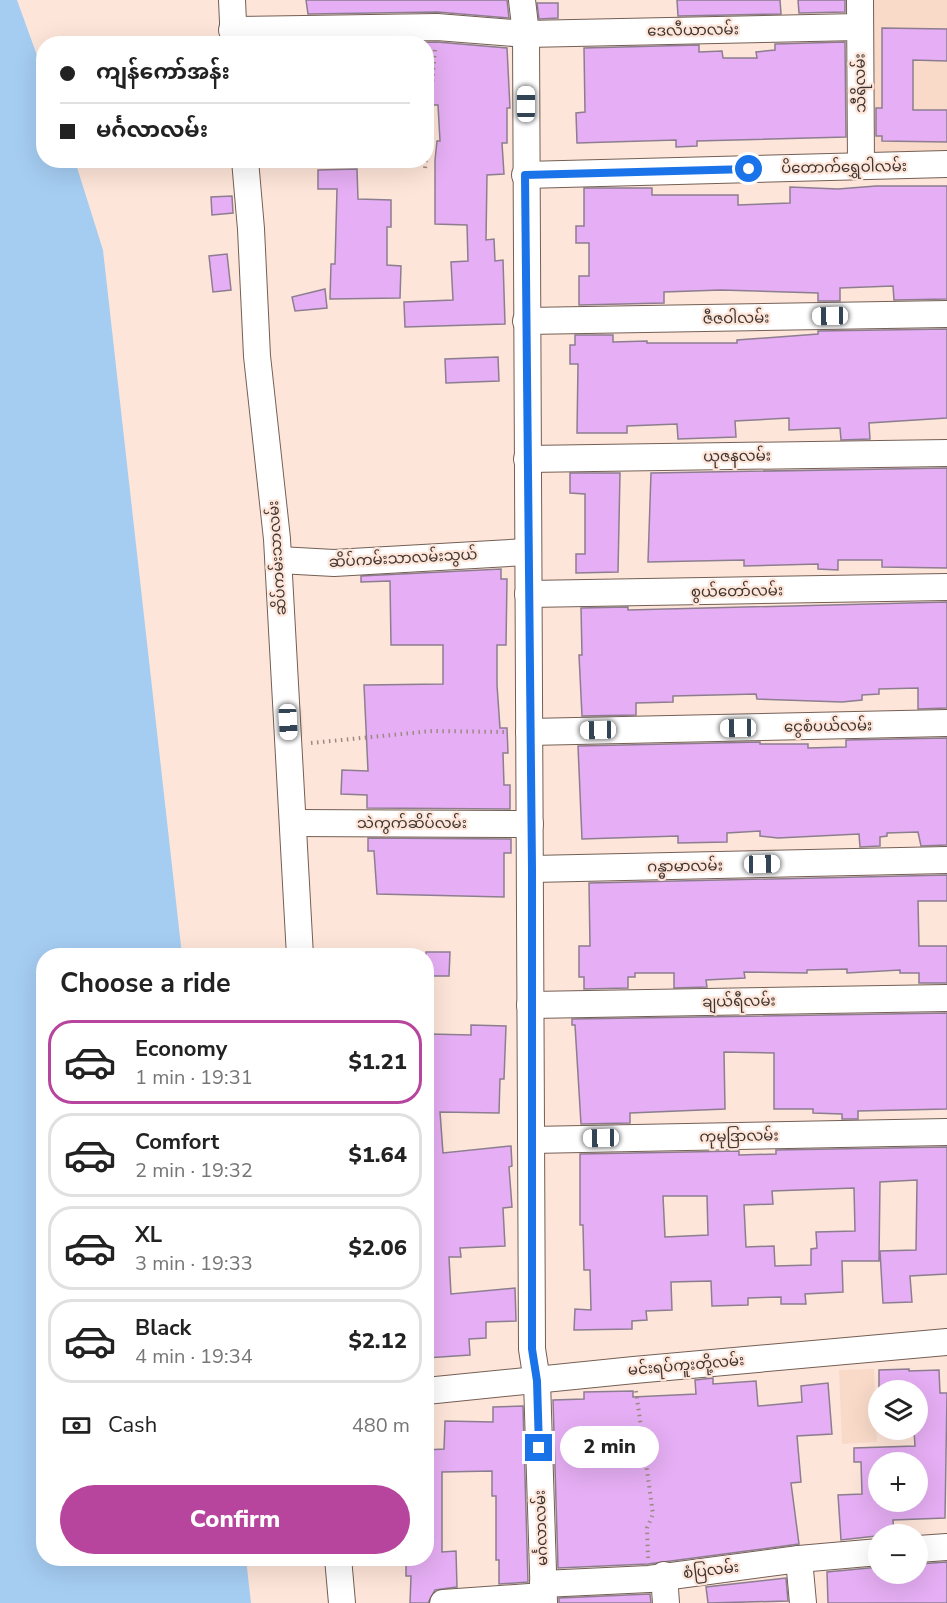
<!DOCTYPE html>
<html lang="en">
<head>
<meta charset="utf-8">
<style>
  :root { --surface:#fff; --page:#f6f6f6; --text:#222; --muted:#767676; --line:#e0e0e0; --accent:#b7449d }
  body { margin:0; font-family:"Nunito Sans","Noto Sans Myanmar",sans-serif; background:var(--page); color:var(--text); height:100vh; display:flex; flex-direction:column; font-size:22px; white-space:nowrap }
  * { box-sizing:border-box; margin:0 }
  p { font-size:20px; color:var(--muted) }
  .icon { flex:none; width:33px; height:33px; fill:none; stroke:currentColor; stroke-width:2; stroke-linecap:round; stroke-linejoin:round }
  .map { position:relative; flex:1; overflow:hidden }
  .sheet { position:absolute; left:36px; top:948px; width:398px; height:618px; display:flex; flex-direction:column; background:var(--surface); border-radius:24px; box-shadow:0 6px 24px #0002 }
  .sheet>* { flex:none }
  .top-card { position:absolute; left:36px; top:36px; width:398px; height:132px; border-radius:24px; box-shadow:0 6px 24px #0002; display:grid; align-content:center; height:132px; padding:0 24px; background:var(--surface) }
  .fabs { position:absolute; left:868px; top:1380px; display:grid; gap:12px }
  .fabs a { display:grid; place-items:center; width:60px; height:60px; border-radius:50%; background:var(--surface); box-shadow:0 6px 24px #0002; font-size:30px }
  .end { position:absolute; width:27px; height:27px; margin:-14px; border:8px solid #1a73e8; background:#fff; box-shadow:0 0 0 3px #fff }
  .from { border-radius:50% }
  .bubble { position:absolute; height:42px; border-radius:21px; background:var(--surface); box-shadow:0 6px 24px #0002; font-size:20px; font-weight:800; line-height:42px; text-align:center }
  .car { position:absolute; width:18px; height:36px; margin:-18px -9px; border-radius:8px; box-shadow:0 0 4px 2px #0007; background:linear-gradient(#fff 24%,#345 0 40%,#fff 0 76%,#345 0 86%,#fff 0) }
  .top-card b { display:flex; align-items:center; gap:21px; height:57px; font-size:22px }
  .top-card b+b { border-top:2px solid var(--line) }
  .top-card i { width:15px; height:15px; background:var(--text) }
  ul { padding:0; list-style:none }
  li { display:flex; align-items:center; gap:18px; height:84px; margin:0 12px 9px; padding:0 12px; border:3px solid var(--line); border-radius:24px }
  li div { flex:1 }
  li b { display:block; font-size:22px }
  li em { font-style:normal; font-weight:800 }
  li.selected { border-color:var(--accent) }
  li>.icon { width:54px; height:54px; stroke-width:1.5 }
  h2 { padding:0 24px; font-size:27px; line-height:72px }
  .pay { display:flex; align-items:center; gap:15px; height:66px; padding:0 24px; font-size:22px }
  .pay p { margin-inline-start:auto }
  .cta { display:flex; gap:12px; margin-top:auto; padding:12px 24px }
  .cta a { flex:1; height:69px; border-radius:36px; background:var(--accent); color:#fff; font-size:24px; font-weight:800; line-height:69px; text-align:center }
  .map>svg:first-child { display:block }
  .built { fill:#f9dac9 }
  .water { fill:#a5cdf2 }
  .building { fill:#e6aef4; stroke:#8c7e90; stroke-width:1.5; fill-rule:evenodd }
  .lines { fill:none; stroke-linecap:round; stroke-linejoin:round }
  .minor-casing { stroke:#745f55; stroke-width:28 }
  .path { stroke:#9b8a82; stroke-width:4; stroke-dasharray:1.5 4.5; stroke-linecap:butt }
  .minor { stroke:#fff; stroke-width:26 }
  .route { stroke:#1a73e8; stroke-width:8 }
  .labels { text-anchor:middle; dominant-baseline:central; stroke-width:4.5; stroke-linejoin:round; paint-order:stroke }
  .street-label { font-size:15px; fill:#3e342f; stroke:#fee5d9 }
</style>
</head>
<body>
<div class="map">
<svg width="947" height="1603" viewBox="0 0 947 1603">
  <rect width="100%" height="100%" fill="#fee5d9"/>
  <g class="built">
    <polygon points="872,0 947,0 947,153 874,154"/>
    <polygon points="874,1369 877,1442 842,1444 839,1370"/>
  </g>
  <polygon class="water" points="0,0 17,0 43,72 44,160 75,161 103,250 182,955 44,956 44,1558 246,1559 251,1603 0,1603"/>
  <g class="building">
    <polygon points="306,0 507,0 509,18 437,12 308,14"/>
    <polygon points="677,0 780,0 781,14 678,16"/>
    <polygon points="798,0 845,0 845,12 799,13"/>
    <polygon points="537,3 558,3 558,18 539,19"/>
    <polygon points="882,28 947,29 947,61 913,60 913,110 947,110 947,142 882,141 882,136 876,136 876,108 882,108"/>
    <polygon points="437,42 507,48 510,108 507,108 507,143 502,143 504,174 487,175 486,240 494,239 495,261 503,260 505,324 405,327 404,302 453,300 451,262 468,261 467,225 435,224 435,160 437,141 440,141 438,105 426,105 426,44 335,44"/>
    <polygon points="845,42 846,137 697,141 697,146 676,147 676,140 577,143 576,113 585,112 584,48 699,45 699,52 722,51 723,58 757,58 756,52 775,50 775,44"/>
    <polygon points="357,169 358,199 391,200 391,227 387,227 387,265 401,266 400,298 330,299 331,264 335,264 337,189 318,189 318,170"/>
    <polygon points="876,186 947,186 947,299 894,300 893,286 840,288 840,301 818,301 818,293 721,290 664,292 664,303 579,305 579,276 589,276 589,243 576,243 576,226 584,226 584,188 652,188 652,195 738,195 738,205 790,203 790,187 838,189"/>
    <polygon points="232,196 233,213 212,215 211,197"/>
    <polygon points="227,254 231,290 213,292 209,256"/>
    <polygon points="325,289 327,308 295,311 292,297"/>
    <polygon points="947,329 947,418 869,423 870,439 841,440 840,428 789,430 789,418 735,421 736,437 678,439 677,424 627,426 627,433 577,433 578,364 570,364 570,345 575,345 575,335 613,335 613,342 647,341 647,343 737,343 737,340 818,334 818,331"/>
    <polygon points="498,357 499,381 446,383 445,359"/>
    <polygon points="947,468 947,568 882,567 882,560 838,560 838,570 818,569 818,564 744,566 744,560 648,562 651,473"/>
    <polygon points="570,473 620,473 618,572 576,573 576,554 585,554 585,494 570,493"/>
    <polygon points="501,569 501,579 507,579 506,645 497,645 497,685 500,728 507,728 508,753 503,753 504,785 510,785 510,809 367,808 367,795 341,794 342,770 368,771 364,685 443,684 443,645 391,645 390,581 361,582 361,576"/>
    <polygon points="947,602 947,708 918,709 918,688 879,689 879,694 862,695 862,700 842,702 757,699 756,694 673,696 673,702 636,703 636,715 582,716 579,655 582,655 581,608 628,607 628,610"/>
    <polygon points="947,738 947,845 921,846 918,832 887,833 887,836 880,837 880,846 860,847 859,834 778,838 760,836 760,831 727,833 727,842 678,843 678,836 582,839 578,746 760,742 760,744 808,744 808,748 846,747 846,740"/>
    <polygon points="368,838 511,839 511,853 504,853 504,897 377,894 374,851 368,851"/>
    <polygon points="947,875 947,901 918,901 919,946 947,946 947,983 919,983 919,973 900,973 900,970 847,973 847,969 807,970 807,973 744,972 745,978 706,980 707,987 674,988 674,973 635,973 635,977 628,977 628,988 584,989 584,977 579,977 579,946 590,946 589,883"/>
    <polygon points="426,952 450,952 449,976 426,976"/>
    <polygon points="947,1013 947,1109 858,1111 858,1119 842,1119 842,1114 813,1113 813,1109 774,1109 774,1053 724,1052 725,1109 630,1113 630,1123 581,1124 575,1025 572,1025 572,1019"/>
    <polygon points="471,1025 506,1026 504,1079 500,1079 499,1113 440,1112 443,1153 511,1146 512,1166 509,1167 512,1207 503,1208 505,1246 460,1248 461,1257 449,1257 451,1294 515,1288 516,1321 486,1322 486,1338 469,1339 470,1355 426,1358 426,1097 429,1097 430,1034 471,1035"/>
    <path d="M947,1147V1274L910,1276L912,1302L883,1303L880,1251L916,1250L917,1180L880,1182L879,1261H842L843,1292L805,1294L806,1304H781V1297L748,1298V1305L712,1306L711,1281L671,1282L672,1310L646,1311L647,1320L632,1321V1329L574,1330L575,1309L591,1310L590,1270H584L583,1225H580V1154L739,1151V1155L776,1154V1150ZM854,1188L855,1231L816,1232L817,1248L811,1249V1265L775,1266L774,1246L746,1247L744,1205L773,1204L772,1191ZM663,1196H707L708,1235L665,1237Z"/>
    <path d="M909,1369V1371L939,1370L940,1393H947L945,1518L893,1520L894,1534L841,1540L838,1495L862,1494L861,1462H854V1448L915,1446L914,1430H918V1390H879V1370ZM879,1462H918V1502H879Z"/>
    <polygon points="713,1378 713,1384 756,1381 758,1406 802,1402 801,1386 828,1383 832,1434 797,1436 801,1482 791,1483 799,1544 648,1564 558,1568 553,1400 584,1399 584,1392 633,1391 633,1397 696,1394 695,1380"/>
    <polygon points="523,1406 528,1582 499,1584 499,1560 496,1560 496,1496 492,1496 492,1471 442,1472 442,1552 456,1551 457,1587 435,1590 428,1603 410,1603 411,1576 406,1576 406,1558 426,1558 426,1450 444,1449 445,1421 493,1422 493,1407"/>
    <polygon points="947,1562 947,1603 828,1603 827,1572 879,1567 879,1574 918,1574 918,1564"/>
    <polygon points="786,1578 788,1601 708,1603 706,1587"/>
    <polygon points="650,1594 651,1603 559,1603 559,1598"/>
  </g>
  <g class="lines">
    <g class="minor-casing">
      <g id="minor">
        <polyline points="232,0 234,44"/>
        <polyline points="522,0 526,34 532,1349 537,1381 544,1603"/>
        <polyline points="860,0 861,166"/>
        <polyline points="232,30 437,27 526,34 859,27"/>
        <polyline points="245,160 251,229 257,356 277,539 300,956"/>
        <polyline points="525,175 947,164"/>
        <polyline points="526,321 947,314"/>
        <polyline points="527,459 947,453"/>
        <polyline points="279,560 334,563 527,552"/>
        <polyline points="528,594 947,587"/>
        <polyline points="529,732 947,723"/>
        <polyline points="293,823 530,824"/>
        <polyline points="532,869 947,860"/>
        <polyline points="530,1005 947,998"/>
        <polyline points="531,1140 947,1132"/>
        <polyline points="426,1391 634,1370 947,1342"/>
        <polyline points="918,1549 947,1547"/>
        <polyline points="338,1558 342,1603"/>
        <polyline points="799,1559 803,1603"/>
        <polyline points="664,1575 666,1603"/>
        <polyline points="543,1584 649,1579 799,1559 879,1552"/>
        <polyline points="443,1603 543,1596"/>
      </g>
    </g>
    <g class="path">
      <polyline points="426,159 435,49"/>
      <polyline points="425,168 426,160"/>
      <polyline points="311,743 432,731 507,732"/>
      <polyline points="636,1391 653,1514 647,1528 648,1558"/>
    </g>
    <use href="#minor" class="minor"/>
  </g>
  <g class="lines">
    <polyline class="route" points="539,1448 537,1381 532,1349 532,869 525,175 749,169"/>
  </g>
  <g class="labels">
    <g class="street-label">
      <text transform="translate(693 30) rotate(-1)">ဒေလီယာလမ်း</text>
      <text transform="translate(860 83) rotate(-91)">သီရိလမ်း</text>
      <text transform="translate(844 167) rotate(-1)">ပိတောက်ရွှေဝါလမ်း</text>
      <text transform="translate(736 318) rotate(-1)">ဇီဇဝါလမ်း</text>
      <text transform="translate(737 456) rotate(-1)">ယုဇနလမ်း</text>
      <text transform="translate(277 558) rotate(-94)">ဆိပ်ကမ်းသာလမ်း</text>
      <text transform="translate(403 558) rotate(-3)">ဆိပ်ကမ်းသာလမ်းသွယ်</text>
      <text transform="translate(737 591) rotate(-1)">စွယ်တော်လမ်း</text>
      <text transform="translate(828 726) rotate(-1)">ငွေစံပယ်လမ်း</text>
      <text x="412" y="823">သဲကွက်ဆိပ်လမ်း</text>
      <text transform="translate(685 866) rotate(-1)">ဂန္ဓာမာလမ်း</text>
      <text transform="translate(739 1001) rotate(-1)">ချယ်ရီလမ်း</text>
      <text transform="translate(739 1136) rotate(-1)">ကုမုဒြာလမ်း</text>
      <text transform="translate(686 1365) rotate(-5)">မင်းရပ်ကူးတို့လမ်း</text>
      <text transform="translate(541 1528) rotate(-92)">မင်္ဂလာလမ်း</text>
      <text transform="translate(711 1570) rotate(-7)">စံပြလမ်း</text>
    </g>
  </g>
</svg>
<div class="fabs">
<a><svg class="icon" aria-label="layers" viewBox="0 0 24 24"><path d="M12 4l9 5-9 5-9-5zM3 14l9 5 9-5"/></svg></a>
<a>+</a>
<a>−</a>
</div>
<i class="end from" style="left:749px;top:169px"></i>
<i class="end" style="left:539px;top:1448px"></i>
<div class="bubble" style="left:560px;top:1426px;width:99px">2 min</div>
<i class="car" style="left:526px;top:104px;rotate:0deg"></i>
<i class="car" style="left:830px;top:316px;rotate:269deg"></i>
<i class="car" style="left:288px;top:722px;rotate:177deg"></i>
<i class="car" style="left:738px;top:728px;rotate:269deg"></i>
<i class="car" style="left:598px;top:730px;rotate:269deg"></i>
<i class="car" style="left:762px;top:864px;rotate:89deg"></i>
<i class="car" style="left:601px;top:1138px;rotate:269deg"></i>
<div class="top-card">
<b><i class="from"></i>ကျန်ကော်အန်း</b>
<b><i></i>မင်္ဂလာလမ်း</b>
</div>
<section class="sheet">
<h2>Choose a ride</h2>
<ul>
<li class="selected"><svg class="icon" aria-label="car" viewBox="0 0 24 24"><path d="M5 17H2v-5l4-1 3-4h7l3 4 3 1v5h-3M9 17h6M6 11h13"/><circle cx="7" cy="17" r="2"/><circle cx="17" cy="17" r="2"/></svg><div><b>Economy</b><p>1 min · 19:31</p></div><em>$1.21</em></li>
<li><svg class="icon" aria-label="car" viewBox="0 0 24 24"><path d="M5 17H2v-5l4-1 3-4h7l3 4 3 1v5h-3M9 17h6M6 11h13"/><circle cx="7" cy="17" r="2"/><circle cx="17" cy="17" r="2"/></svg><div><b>Comfort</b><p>2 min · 19:32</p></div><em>$1.64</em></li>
<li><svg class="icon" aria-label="car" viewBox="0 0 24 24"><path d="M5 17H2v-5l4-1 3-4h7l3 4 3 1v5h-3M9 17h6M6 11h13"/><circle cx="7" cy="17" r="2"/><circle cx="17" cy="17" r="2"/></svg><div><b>XL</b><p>3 min · 19:33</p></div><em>$2.06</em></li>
<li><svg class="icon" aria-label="car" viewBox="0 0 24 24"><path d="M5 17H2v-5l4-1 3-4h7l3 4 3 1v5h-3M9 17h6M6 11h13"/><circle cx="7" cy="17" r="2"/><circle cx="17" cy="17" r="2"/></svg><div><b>Black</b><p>4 min · 19:34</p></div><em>$2.12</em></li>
</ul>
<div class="pay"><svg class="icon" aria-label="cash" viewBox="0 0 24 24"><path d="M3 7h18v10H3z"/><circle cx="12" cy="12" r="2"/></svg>Cash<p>480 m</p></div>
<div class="cta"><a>Confirm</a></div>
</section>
</div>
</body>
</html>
